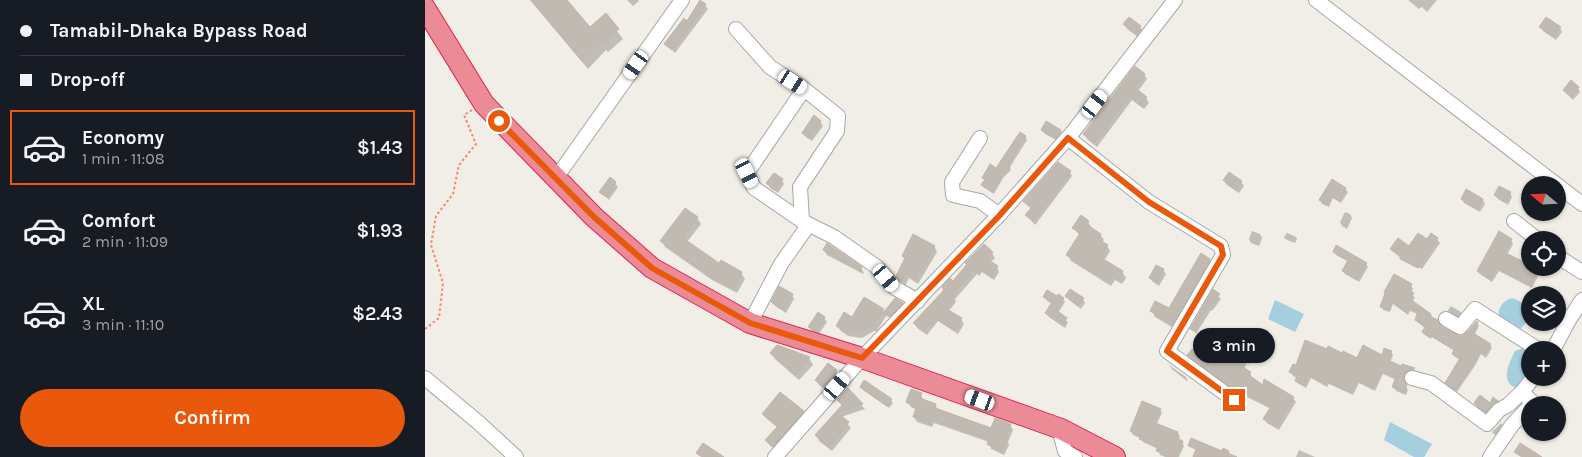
<!DOCTYPE html>
<html lang="en">
<head>
<meta charset="utf-8">
<style>
  :root { --surface:#171b24; --page:#20242c; --text:#f1f3f6; --muted:#9ea1a6; --line:#363941; --accent:#ea580c }
  body { margin:0; font-family:Karla,sans-serif; background:var(--page); color:var(--text); height:100vh; display:flex; flex-direction:column; font-size:19px; white-space:nowrap }
  * { box-sizing:border-box; margin:0 }
  p { font-size:16px; color:var(--muted) }
  .icon { flex:none; width:28px; height:28px; fill:none; stroke:currentColor; stroke-width:2; stroke-linecap:round; stroke-linejoin:round }
  .map { position:relative; flex:1; overflow:hidden }
  .panel { display:flex; flex-direction:column; background:var(--surface); width:425px }
  .panel>* { flex:none }
  .hud { display:grid; align-content:center; height:110px; padding:0 20px; background:var(--surface) }
  .needle { width:32px; rotate:289deg }
  .buttons { position:absolute; left:1096px; top:176px; display:grid; gap:10px }
  .buttons a { display:grid; place-items:center; width:45px; height:45px; border-radius:50%; background:var(--surface); box-shadow:0 1px 4px #0004; font-size:25px }
  .end { position:absolute; width:22px; height:22px; margin:-11px; border:6px solid #ea580c; background:#fff; box-shadow:0 0 0 2px #fff }
  .from { border-radius:50% }
  .bubble { position:absolute; height:35px; border-radius:18px; background:var(--surface); box-shadow:0 1px 4px #0004; font-size:16px; font-weight:600; line-height:35px; text-align:center }
  .car { position:absolute; width:15px; height:30px; margin:-15px -8px; border-radius:6px; box-shadow:0 0 4px 1px #0007; background:linear-gradient(#fff 24%,#345 0 40%,#fff 0 76%,#345 0 86%,#fff 0) }
  .hud b { display:flex; align-items:center; gap:18px; height:48px; font-size:19px }
  .hud b+b { border-top:1px solid var(--line) }
  .hud i { width:12px; height:12px; background:var(--text) }
  ul { padding:0; list-style:none }
  li { display:flex; align-items:center; gap:15px; height:75px; margin:0 10px 8px; padding:0 10px; border:2px solid transparent; border-radius:0px }
  li div { flex:1 }
  li b { display:block; font-size:19px }
  li em { font-style:normal; font-weight:600 }
  li.active { border-color:var(--accent) }
  li>.icon { width:45px; height:45px; stroke-width:1.5 }
  .button { display:flex; gap:10px; margin-top:auto; padding:10px 20px }
  .button a { flex:1; height:58px; border-radius:30px; background:var(--accent); color:#fff; font-size:20px; font-weight:600; line-height:58px; text-align:center }
  main { display:flex; flex:1; min-height:0 }
  .map>svg:first-child { display:block }
  .water { fill:#a5cedf }
  .shadow { fill:#0003 }
  .building { fill:#c1bab2; stroke:#c3b5a7 }
  .lines { fill:none; stroke-linecap:round; stroke-linejoin:round }
  .minor-casing { stroke:#a7a7a7; stroke-width:16 }
  .highway-casing { stroke:#e02154; stroke-width:22 }
  .path { stroke:#fe8469; stroke-width:2; stroke-dasharray:2.5 2.5; stroke-linecap:butt }
  .minor { stroke:#fff; stroke-width:14 }
  .highway { stroke:#ea8b96; stroke-width:20 }
  .route { stroke:#ea580c; stroke-width:6 }
</style>
</head>
<body>
<main>
<section class="panel">
<div class="hud">
<b><i class="from"></i>Tamabil-Dhaka Bypass Road</b>
<b><i></i>Drop-off</b>
</div>
<ul>
<li class="active"><svg class="icon" aria-label="car" viewBox="0 0 24 24"><path d="M5 17H2v-5l4-1 3-4h7l3 4 3 1v5h-3M9 17h6M6 11h13"/><circle cx="7" cy="17" r="2"/><circle cx="17" cy="17" r="2"/></svg><div><b>Economy</b><p>1 min · 11:08</p></div><em>$1.43</em></li>
<li><svg class="icon" aria-label="car" viewBox="0 0 24 24"><path d="M5 17H2v-5l4-1 3-4h7l3 4 3 1v5h-3M9 17h6M6 11h13"/><circle cx="7" cy="17" r="2"/><circle cx="17" cy="17" r="2"/></svg><div><b>Comfort</b><p>2 min · 11:09</p></div><em>$1.93</em></li>
<li><svg class="icon" aria-label="car" viewBox="0 0 24 24"><path d="M5 17H2v-5l4-1 3-4h7l3 4 3 1v5h-3M9 17h6M6 11h13"/><circle cx="7" cy="17" r="2"/><circle cx="17" cy="17" r="2"/></svg><div><b>XL</b><p>3 min · 11:10</p></div><em>$2.43</em></li>
</ul>
<div class="button"><a>Confirm</a></div>
</section>
<div class="map">
<svg width="1157" height="457" viewBox="0 0 1157 457">
  <rect width="100%" height="100%" fill="#f0eee6"/>
  <g class="water">
    <path d="M1087,298C1105,304 1110,317 1094,330L1075,321C1071,311 1076,301 1087,298Z"/>
    <polygon points="850,300 879,314 870,332 843,319"/>
    <path d="M1101,347L1105,350C1105,366 1108,380 1091,388C1074,381 1085,362 1090,351Z"/>
    <polygon points="965,422 1007,444 999,457 989,457 959,440"/>
  </g>
  <g class="shadow">
    <polygon points="105,0 140,0 165,28 180,15 198,39 183,52 181,50 163,69"/>
    <polygon points="202,0 213,0 214,1 208,6"/>
    <polygon points="983,0 1012,0 1002,12 997,7 994,9"/>
    <polygon points="280,5 283,9 250,53 241,44"/>
    <polygon points="700,24 715,27 718,31 713,37 702,29"/>
    <polygon points="1116,27 1135,28 1137,32 1131,40 1118,31"/>
    <polygon points="719,74 722,79 713,91 721,98 724,103 719,109 707,100 672,147 662,139 660,134"/>
    <polygon points="1153,88 1155,92 1148,100 1139,90"/>
    <polygon points="395,121 398,126 387,141 381,137 378,133"/>
    <polygon points="617,130 636,131 638,135 633,141 620,134"/>
    <polygon points="600,137 602,140 585,167 586,170 578,178 569,194 560,188 558,185 560,181 559,178 572,170"/>
    <polygon points="645,172 647,176 610,225 602,216 607,209 600,201"/>
    <polygon points="357,180 359,184 353,193 345,188 343,184"/>
    <polygon points="799,181 816,182 819,186 814,193 802,185"/>
    <polygon points="190,183 193,187 184,200 176,192"/>
    <polygon points="920,189 923,192 916,203 908,198 904,207 897,204 895,200"/>
    <polygon points="1042,191 1058,200 1060,204 1055,212 1039,203 1037,199"/>
    <polygon points="1085,193 1087,197 1083,205 1073,199 1070,195"/>
    <polygon points="920,212 925,214 927,218 922,229 917,226 915,222"/>
    <polygon points="272,218 276,224 262,242 294,265 316,273 320,279 312,293 287,280 240,247 237,241"/>
    <polygon points="663,222 666,227 675,234 679,240 677,243 682,246 685,251 679,261 697,272 701,278 697,284 690,280 686,286 646,261 643,255 655,236 649,228"/>
    <polygon points="827,231 835,234 837,238 834,246 826,243 824,239"/>
    <polygon points="862,233 871,237 872,239 870,243 860,239 859,237"/>
    <polygon points="1012,239 1015,243 997,269 977,259 977,260 967,249 985,248"/>
    <polygon points="1086,240 1088,244 1082,255 1098,263 1100,257 1105,259 1105,268 1117,268 1107,288 1074,271 1067,282 1055,274 1053,271"/>
    <polygon points="559,245 567,253 570,258 565,263 572,267 574,272 569,280 557,272 554,276 552,274 530,299 531,302 523,312 536,319 539,324 533,334 513,321 502,335 492,328 490,323 528,283"/>
    <polygon points="509,246 512,252 493,284 484,278 480,286 473,276 480,260 478,256"/>
    <polygon points="399,250 436,268 439,273 438,274 402,255"/>
    <polygon points="909,252 941,264 943,267 934,282 920,274 918,271 924,262 911,255"/>
    <polygon points="784,260 787,265 750,329 730,317 727,311 745,309"/>
    <polygon points="738,270 741,274 734,286 728,282 725,278"/>
    <polygon points="986,285 988,289 986,293 990,298 987,302 1006,315 1015,327 1030,336 1039,336 1052,323 1054,326 1049,336 1065,345 1067,348 1061,358 1056,354 1051,364 1032,392 1022,383 1036,360 1030,357 1028,354 1030,351 1007,337 1006,339 1000,335 998,332 1000,328 991,320 993,314 985,311 983,315 968,304 965,312 958,310 957,306"/>
    <polygon points="788,291 796,299 787,311 786,310 771,334 767,329"/>
    <polygon points="367,295 369,299 361,313 350,306 347,302"/>
    <polygon points="642,296 658,299 660,303 656,309 644,300"/>
    <polygon points="620,297 638,299 640,302 633,313 643,322 640,328 624,317 622,313 628,304 622,301"/>
    <polygon points="477,303 479,308 468,319 461,313 461,316 452,331 449,331 437,338 423,336 416,331 412,326 427,319 458,310 459,313"/>
    <polygon points="1026,306 1036,312 1038,316 1036,319 1025,315 1023,310"/>
    <polygon points="399,318 402,322 393,335 387,331 384,327"/>
    <polygon points="832,343 834,348 825,364 822,363 819,369 825,372 827,378 839,387 868,398 871,402 854,430 842,423 840,419 846,409 818,395 817,396 766,359 764,355 778,360 791,356 806,357 818,348"/>
    <polygon points="352,346 384,358 388,365 374,380 350,359 346,353"/>
    <polygon points="966,352 968,355 965,363 977,368 978,365 989,369 991,372 983,375 980,380 980,385 983,390 981,395 971,391 969,387 971,380 958,374 950,391 934,383 928,395 904,384 902,387 886,378 881,388 874,384 871,381 872,378 868,376 866,372 957,357"/>
    <polygon points="744,365 761,377 763,382 747,369"/>
    <polygon points="411,371 413,375 401,390 394,385 391,380"/>
    <polygon points="436,387 466,400 468,403 464,408 438,390"/>
    <polygon points="423,389 440,409 416,417 426,428 407,451 394,441 392,436 418,406 413,400"/>
    <polygon points="496,394 498,401 510,405 513,410 567,430 585,425 588,430 583,442 584,445 579,455 566,449 564,442 509,423 507,427 492,422 489,417 492,410 486,407 483,402"/>
    <polygon points="1072,401 1074,405 1063,415 1052,407 1050,404 1065,404"/>
    <polygon points="735,410 737,413 731,425 753,433 755,437 753,441 757,442 759,446 754,457 740,457 735,455 733,449 718,442 715,438 708,435 706,431"/>
    <polygon points="378,412 380,416 350,450 342,441 353,428 341,418 339,414"/>
    <polygon points="1076,423 1079,428 1073,438 1067,432"/>
    <polygon points="874,450 890,457 871,457"/>
  </g>
  <g class="building">
    <polygon points="106,0 142,0 165,27 181,13 194,29 177,44 176,42 157,61"/>
    <polygon points="275,0 281,4 247,50 239,44 259,18 262,21"/>
    <polygon points="704,17 716,26 711,34 698,24"/>
    <polygon points="1121,17 1136,27 1129,37 1114,27"/>
    <polygon points="710,66 720,74 709,87 722,97 715,105 704,96 669,143 658,134"/>
    <polygon points="1146,80 1154,87 1146,97 1138,90"/>
    <polygon points="389,115 396,121 384,138 377,133"/>
    <polygon points="621,121 636,130 631,138 616,130"/>
    <polygon points="595,132 601,136 583,164 585,166 577,175 567,192 556,185 560,179 557,178 565,164 571,168"/>
    <polygon points="633,162 646,171 608,221 600,215 606,208 598,201"/>
    <polygon points="804,172 817,181 811,190 798,180"/>
    <polygon points="349,173 358,179 350,190 341,183"/>
    <polygon points="185,177 191,182 181,197 174,192"/>
    <polygon points="907,179 921,188 914,201 906,196 902,204 894,200"/>
    <polygon points="1074,186 1086,192 1080,202 1069,195"/>
    <polygon points="1041,189 1058,199 1053,209 1036,199"/>
    <polygon points="260,208 273,217 258,238 294,263 296,260 317,272 309,288 282,274 235,241"/>
    <polygon points="656,215 664,221 661,224 676,234 673,239 683,245 675,257 698,271 694,279 687,275 683,281 641,255 655,233 647,228"/>
    <polygon points="1074,231 1087,239 1079,252 1097,261 1099,255 1105,257 1101,273 1109,276 1105,285 1071,268 1065,279 1052,271"/>
    <polygon points="993,233 1002,239 1006,233 1013,238 993,268 975,259 976,257 965,249 973,238 984,246"/>
    <polygon points="488,234 510,246 490,279 480,273 476,282 471,276 480,258 477,256"/>
    <polygon points="402,243 437,267 436,271 398,250"/>
    <polygon points="559,244 568,252 562,259 573,266 566,276 554,268 551,272 549,270 527,294 530,296 520,308 537,318 530,330 510,318 499,331 488,323 519,290 517,287 525,278 528,281 542,264 540,263"/>
    <polygon points="911,245 942,263 932,279 917,271 923,260 908,252"/>
    <polygon points="776,253 785,259 759,304 757,303 747,324 725,311 730,301 744,308"/>
    <polygon points="731,265 739,269 732,282 724,278"/>
    <polygon points="969,274 987,284 984,290 989,293 985,299 1006,314 1005,316 1002,315 1013,320 1017,327 1035,336 1041,333 1052,321 1053,322 1048,333 1066,344 1059,355 1054,352 1050,361 1030,390 1020,383 1035,358 1027,354 1029,350 1005,335 1004,337 997,332 1000,327 990,320 993,311 983,308 981,312 967,302 964,310 955,307 960,293 959,292"/>
    <polygon points="354,286 368,294 358,310 346,302"/>
    <polygon points="645,289 659,298 653,305 640,296"/>
    <polygon points="788,289 795,294 784,307 783,306 769,331 765,329"/>
    <polygon points="622,290 632,296 633,294 639,298 631,310 642,318 637,325 620,313 627,302 618,297"/>
    <polygon points="439,297 459,309 448,326 445,326 434,332 419,331 411,326 419,312 427,317"/>
    <polygon points="470,298 478,303 464,317 458,313"/>
    <polygon points="393,312 400,317 391,331 383,327"/>
    <polygon points="823,337 833,342 823,361 820,359 816,366 826,372 824,375 838,385 839,379 869,397 851,427 838,419 846,406 815,391 814,393 762,355 767,349 778,358 783,349 791,354 795,348 806,355 811,343 818,346"/>
    <polygon points="880,340 902,349 903,346 917,353 918,351 932,358 938,345 957,355 959,348 967,351 963,360 976,366 977,364 990,368 981,372 979,375 979,381 982,385 979,392 967,387 971,377 956,371 948,388 932,380 925,392 902,381 900,384 883,375 879,385 870,381 872,376 864,372 868,364 871,365"/>
    <polygon points="352,345 385,357 370,375 345,353"/>
    <polygon points="403,363 412,370 398,387 390,380"/>
    <polygon points="439,380 467,399 462,406 435,387"/>
    <polygon points="423,388 438,404 412,412 424,422 404,447 390,435 417,405 412,400"/>
    <polygon points="486,389 497,393 495,398 511,404 510,408 566,428 570,418 586,424 580,438 582,439 576,451 562,444 564,439 506,419 505,423 488,417 491,408 481,402"/>
    <polygon points="355,392 379,411 347,447 340,440 353,426 337,414"/>
    <polygon points="1055,395 1065,403 1068,397 1073,401 1061,412 1049,403"/>
    <polygon points="717,401 736,409 728,422 753,432 751,438 758,441 751,457 744,457 737,454 737,453 731,451 733,447 714,439 716,436 705,431"/>
    <polygon points="766,438 797,451 798,448 804,451 803,453 812,457 768,457 771,449 763,446"/>
    <polygon points="278,443 299,457 277,457 271,453"/>
    <polygon points="1095,443 1117,457 1097,457 1089,452"/>
  </g>
  <g class="lines">
    <g class="minor-casing">
      <g id="minor">
        <polyline points="891,0 1157,204"/>
        <polyline points="311,29 345,67 379,89"/>
        <polyline points="555,138 527,182 528,195 555,201 574,215"/>
        <polyline points="643,138 724,202 796,246 798,255 742,351 809,400"/>
        <polyline points="131,178 257,0"/>
        <polyline points="377,221 329,188 322,173 379,89 413,116 412,131 375,187 377,221 409,237 452,267 470,288 493,301"/>
        <polyline points="1089,221 1113,240"/>
        <polyline points="1132,256 1157,272"/>
        <polyline points="1021,319 1035,327 1050,309 1114,350"/>
        <polyline points="325,323 356,264 382,227"/>
        <polyline points="1128,350 1144,320 1157,300"/>
        <polyline points="0,378 54,423 91,457"/>
        <polyline points="987,378 1006,383 1062,424 1074,410 1083,405 1097,392"/>
        <polyline points="634,429 640,451 650,457"/>
        <polyline points="350,457 437,358 574,215 647,133 750,0"/>
        <polyline points="1065,457 1087,425 1103,408 1107,402 1097,392 1108,378"/>
      </g>
    </g>
    <g class="highway-casing">
      <polyline id="highway" points="0,8 59,104 169,217 227,268 325,323 437,358 636,429 690,457"/>
    </g>
    <polyline class="path" points="0,329 14,318 18,283 6,245 11,216 28,194 34,165 51,144 39,115 47,110"/>
    <use href="#minor" class="minor"/>
    <use href="#highway" class="highway"/>
  </g>
  <g class="lines">
    <polyline class="route" points="74,121 169,217 227,268 325,323 437,358 574,216 643,138 724,202 796,246 798,255 742,351 809,400"/>
  </g>
</svg>
<div class="buttons">
<a><svg class="needle" viewBox="-14 -14 28 28"><path d="M0-13l5 13h-10z" fill="#e53935"/><path d="M0 13l5-13h-10z" fill="#9ea1a6"/></svg></a>
<a><svg class="icon" aria-label="locate" viewBox="0 0 24 24"><circle cx="12" cy="12" r="6"/><path d="M12 2v4M12 18v4M2 12h4M18 12h4"/></svg></a>
<a><svg class="icon" aria-label="layers" viewBox="0 0 24 24"><path d="M12 4l9 5-9 5-9-5zM3 14l9 5 9-5"/></svg></a>
<a>+</a>
<a>−</a>
</div>
<i class="end from" style="left:74px;top:121px"></i>
<i class="end" style="left:809px;top:400px"></i>
<div class="bubble" style="left:768px;top:328px;width:82px">3 min</div>
<i class="car" style="left:211px;top:65px;rotate:215deg"></i>
<i class="car" style="left:368px;top:82px;rotate:123deg"></i>
<i class="car" style="left:670px;top:104px;rotate:37deg"></i>
<i class="car" style="left:322px;top:173px;rotate:154deg"></i>
<i class="car" style="left:461px;top:278px;rotate:140deg"></i>
<i class="car" style="left:412px;top:386px;rotate:41deg"></i>
<i class="car" style="left:555px;top:400px;rotate:290deg"></i>
</div>
</main>
</body>
</html>
